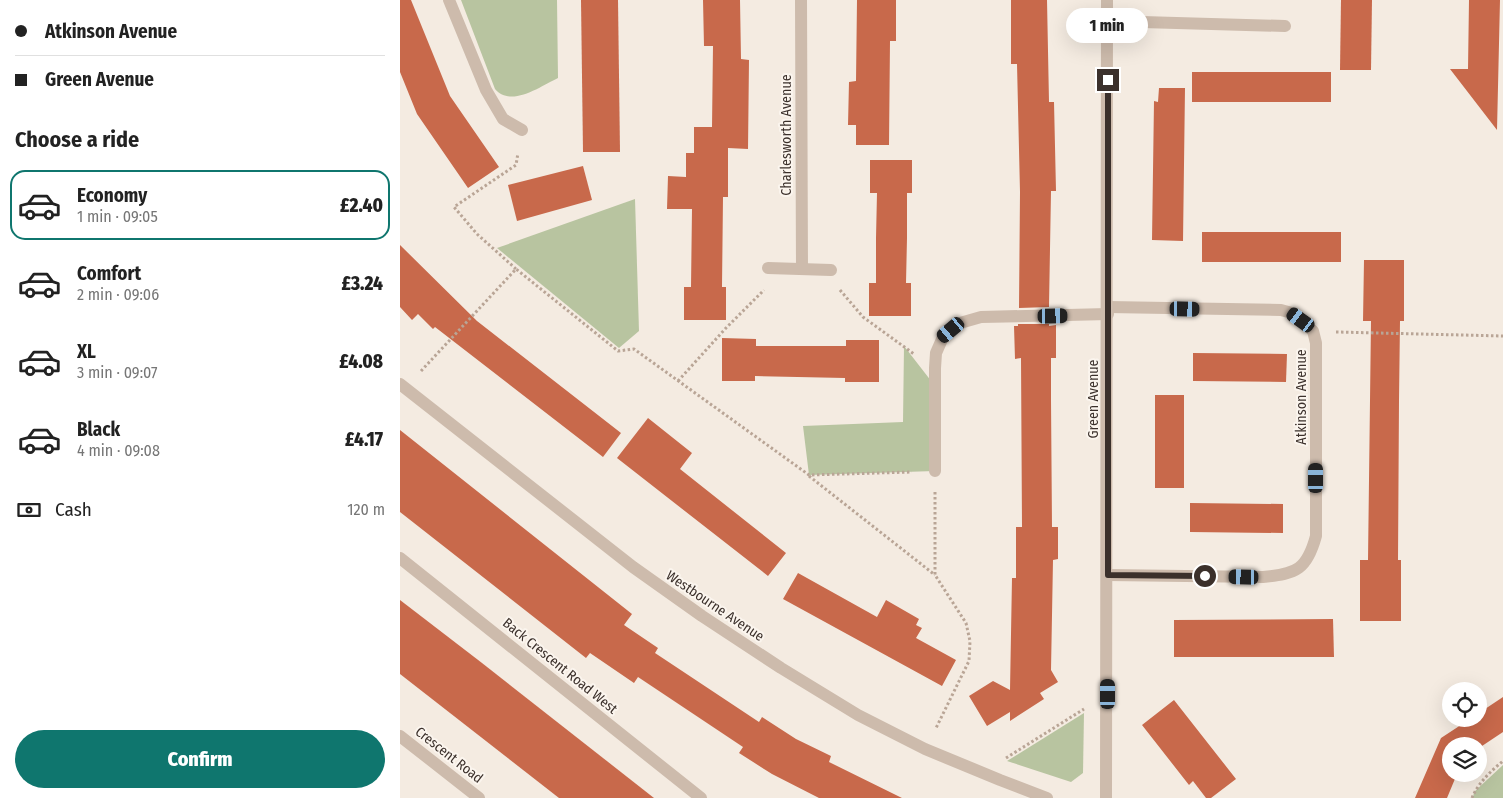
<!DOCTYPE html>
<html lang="en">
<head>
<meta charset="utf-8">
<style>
  :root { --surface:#fff; --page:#f2f2f2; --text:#222; --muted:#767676; --line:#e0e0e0; --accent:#0f766e }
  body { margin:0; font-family:"Fira Sans Condensed",sans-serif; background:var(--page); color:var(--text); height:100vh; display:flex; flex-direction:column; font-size:19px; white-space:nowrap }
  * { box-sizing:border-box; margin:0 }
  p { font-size:16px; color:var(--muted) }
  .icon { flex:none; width:28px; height:28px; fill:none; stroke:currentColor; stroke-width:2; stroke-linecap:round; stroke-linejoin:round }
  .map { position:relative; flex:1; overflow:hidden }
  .panel { display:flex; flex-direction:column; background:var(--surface); width:400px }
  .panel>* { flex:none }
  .guide { display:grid; align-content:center; height:110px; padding:0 15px; background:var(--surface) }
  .controls { position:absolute; left:1042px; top:682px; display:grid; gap:10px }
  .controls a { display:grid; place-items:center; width:45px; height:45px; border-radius:50%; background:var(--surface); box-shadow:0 5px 20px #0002; font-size:25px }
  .end { position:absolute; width:22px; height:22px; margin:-11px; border:6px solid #3b302b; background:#fff; box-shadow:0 0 0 2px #fff }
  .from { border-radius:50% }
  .bubble { position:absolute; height:35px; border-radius:18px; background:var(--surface); box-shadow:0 5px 20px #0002; font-size:16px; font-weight:800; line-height:35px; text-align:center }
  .car { position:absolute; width:15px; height:30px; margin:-15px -8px; border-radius:6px; box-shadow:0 0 4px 1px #0007; background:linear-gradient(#222 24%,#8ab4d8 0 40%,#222 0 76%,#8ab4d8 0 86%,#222 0) }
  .guide b { display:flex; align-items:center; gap:18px; height:48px; font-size:19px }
  .guide b+b { border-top:1px solid var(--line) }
  .guide i { width:12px; height:12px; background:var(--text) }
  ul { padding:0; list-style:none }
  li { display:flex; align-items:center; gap:15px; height:70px; margin:0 10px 8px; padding:0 5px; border:2px solid transparent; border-radius:15px }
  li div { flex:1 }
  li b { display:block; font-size:19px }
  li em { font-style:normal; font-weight:800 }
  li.current { border-color:var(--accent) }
  li>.icon { width:45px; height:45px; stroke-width:1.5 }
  h2 { padding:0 15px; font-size:22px; line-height:60px }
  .pay { display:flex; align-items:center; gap:12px; height:55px; padding:0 15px; font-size:19px }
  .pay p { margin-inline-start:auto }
  .primary-button { display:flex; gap:10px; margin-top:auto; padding:10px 15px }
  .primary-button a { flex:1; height:58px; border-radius:30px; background:var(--accent); color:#fff; font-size:20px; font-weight:800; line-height:58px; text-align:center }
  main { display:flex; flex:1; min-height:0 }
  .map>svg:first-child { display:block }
  .green { fill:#b8c4a0 }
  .building { fill:#c8694b }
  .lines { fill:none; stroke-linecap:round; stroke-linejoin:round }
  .path { stroke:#b9a596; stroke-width:3; stroke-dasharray:2.5 2.5; stroke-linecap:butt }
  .lane { stroke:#cdbbac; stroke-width:12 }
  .street { stroke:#cdbbac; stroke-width:12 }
  .route { stroke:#3b302b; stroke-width:6 }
  .labels { text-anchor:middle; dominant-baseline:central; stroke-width:4; stroke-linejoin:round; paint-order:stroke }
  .street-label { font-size:14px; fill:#3b302b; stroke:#fbf5ee }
</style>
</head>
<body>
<main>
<section class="panel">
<div class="guide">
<b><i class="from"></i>Atkinson Avenue</b>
<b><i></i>Green Avenue</b>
</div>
<h2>Choose a ride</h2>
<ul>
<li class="current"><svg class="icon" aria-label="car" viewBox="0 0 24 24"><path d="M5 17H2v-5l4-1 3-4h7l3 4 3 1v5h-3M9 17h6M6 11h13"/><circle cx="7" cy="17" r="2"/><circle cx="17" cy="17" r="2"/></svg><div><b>Economy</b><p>1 min · 09:05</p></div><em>£2.40</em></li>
<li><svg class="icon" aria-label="car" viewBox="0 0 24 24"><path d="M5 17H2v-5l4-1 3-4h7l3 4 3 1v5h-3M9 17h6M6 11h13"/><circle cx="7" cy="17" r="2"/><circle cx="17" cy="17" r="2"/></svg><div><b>Comfort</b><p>2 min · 09:06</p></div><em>£3.24</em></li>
<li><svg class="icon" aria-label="car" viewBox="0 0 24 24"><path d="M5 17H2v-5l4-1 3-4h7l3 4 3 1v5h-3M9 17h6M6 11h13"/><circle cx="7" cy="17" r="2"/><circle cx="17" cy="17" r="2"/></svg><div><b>XL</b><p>3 min · 09:07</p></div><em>£4.08</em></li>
<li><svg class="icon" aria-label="car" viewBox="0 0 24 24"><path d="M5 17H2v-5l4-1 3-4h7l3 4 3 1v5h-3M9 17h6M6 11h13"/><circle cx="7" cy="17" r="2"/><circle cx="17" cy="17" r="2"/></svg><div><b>Black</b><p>4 min · 09:08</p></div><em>£4.17</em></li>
</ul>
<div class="pay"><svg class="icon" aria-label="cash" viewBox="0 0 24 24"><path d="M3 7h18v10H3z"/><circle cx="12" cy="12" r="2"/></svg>Cash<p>120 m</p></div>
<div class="primary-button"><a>Confirm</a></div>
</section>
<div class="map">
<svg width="1103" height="798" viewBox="0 0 1103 798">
  <rect width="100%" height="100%" fill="#f4ebe1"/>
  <g class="green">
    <path d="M61,0H157L158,78C141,86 111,108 95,89Z"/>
    <polygon points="235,199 239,331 219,348 97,248"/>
    <polygon points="504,346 535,386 535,471 409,475 403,426 503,422"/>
    <polygon points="684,713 683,773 671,782 607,761"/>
    <polygon points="1103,765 1103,798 1073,798 1074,792"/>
  </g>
  <g class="building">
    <polygon points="0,0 11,0 50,96 99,167 68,188 17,114 0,72"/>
    <polygon points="181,0 218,0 220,152 183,152"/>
    <polygon points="303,0 340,0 341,59 349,60 348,149 328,148 328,197 323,197 322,287 326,287 326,320 284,320 284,287 291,287 292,209 267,209 268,176 286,177 286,153 294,153 294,127 312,127 313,46 304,46"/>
    <polygon points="457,0 496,0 496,41 490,41 489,145 456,145 456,125 448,125 449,82 456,81"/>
    <polygon points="611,0 647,0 649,102 654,102 656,191 651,191 649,307 619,308 620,192 617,64 611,64"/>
    <polygon points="941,0 972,0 971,70 940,70"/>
    <polygon points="1069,0 1100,0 1097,130 1050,69 1068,69"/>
    <rect x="792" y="72" width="139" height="30"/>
    <polygon points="759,88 785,88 783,241 752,240 754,101 758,102"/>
    <polygon points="470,160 512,160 512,193 507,193 507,238 506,283 511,283 511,316 469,316 469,283 476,283 476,238 477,193 470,193"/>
    <polygon points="183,166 192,200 117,221 108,185"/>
    <rect x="802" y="232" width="139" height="30"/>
    <polygon points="0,245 77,321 221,433 203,457 35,327 33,329 18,314 12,320 0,307"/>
    <polygon points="964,260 1004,260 1004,321 1000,321 999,400 998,560 1001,560 1001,621 960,621 960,560 968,560 971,321 963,321"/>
    <polygon points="618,324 649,324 649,326 656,325 656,358 651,358 651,400 652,527 658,527 658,559 653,560 651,670 658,682 640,693 644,699 610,721 610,712 587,726 569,696 593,681 610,690 612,578 616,578 616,527 622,527 621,358 615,359 614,326 618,326"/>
    <polygon points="322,338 356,339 356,346 446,346 446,340 479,340 479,382 445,382 445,378 355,376 355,381 322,381"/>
    <polygon points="793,353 887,354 886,382 793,381"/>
    <rect x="755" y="395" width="29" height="93"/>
    <polygon points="248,418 292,453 280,469 386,553 368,576 217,458"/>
    <polygon points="0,430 232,614 224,625 258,648 255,653 359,722 362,717 396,739 431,756 429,762 502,798 419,798 372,774 339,753 343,747 238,677 234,683 190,653 186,658 0,512"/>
    <polygon points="790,503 883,504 883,533 790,532"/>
    <polygon points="398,573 477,617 486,600 519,619 516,625 522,628 516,638 556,660 542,686 383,599"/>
    <polygon points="0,600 82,663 254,798 159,798 0,674"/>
    <polygon points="933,619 934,657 774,657 774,620"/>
    <polygon points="1103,697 1103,732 1079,748 1079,746 1051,746 1051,774 1057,774 1047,798 1015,798 1041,738 1070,719 1079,719 1079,713"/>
    <polygon points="774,700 836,779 811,798 806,798 793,781 789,785 742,725"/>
  </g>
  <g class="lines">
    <g class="path">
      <polyline points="116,269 77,234 54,207 116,165 118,153"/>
      <polyline points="440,290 463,317 514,354"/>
      <polyline points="936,332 1103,336"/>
      <polyline points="21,371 116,269 218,351 234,349 409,475 512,472"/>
      <polyline points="278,381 326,328 364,290"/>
      <polyline points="409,476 535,575"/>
      <polyline points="535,492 535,575 566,623 570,641 569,661 536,728"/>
      <polyline points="606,758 684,709"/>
      <path d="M1072,798C1078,783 1091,771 1103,761"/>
    </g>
    <g class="lane">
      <polyline points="535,471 535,368 536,353 543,337 560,323 581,317 708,314"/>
      <polyline points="0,558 301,798"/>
    </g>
    <g class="street">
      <polyline points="49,0 86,90 103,119 122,130"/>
      <polyline points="401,0 402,269"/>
      <polyline points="707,21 885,26"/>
      <polyline points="368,268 431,270"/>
      <path d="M708,307L881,310L892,313L913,331L916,343V536C907,569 897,574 863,577L708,575"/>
      <polyline points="0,384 233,567 302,616 381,668 458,715 525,749 600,780 647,798"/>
      <polyline points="0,736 79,798"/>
      <polyline points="706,798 707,0"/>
    </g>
  </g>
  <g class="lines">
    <polyline class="route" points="708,80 708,575 805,576"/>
  </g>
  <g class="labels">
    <g class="street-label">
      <text transform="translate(386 135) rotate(-90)">Charlesworth Avenue</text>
      <text transform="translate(901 397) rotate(-90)">Atkinson Avenue</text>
      <text transform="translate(693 399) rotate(-90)">Green Avenue</text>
      <text transform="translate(315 606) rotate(34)">Westbourne Avenue</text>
      <text transform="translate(160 666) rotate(39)">Back Crescent Road West</text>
      <text transform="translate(49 755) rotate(38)">Crescent Road</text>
    </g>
  </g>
</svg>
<div class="controls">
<a><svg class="icon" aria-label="locate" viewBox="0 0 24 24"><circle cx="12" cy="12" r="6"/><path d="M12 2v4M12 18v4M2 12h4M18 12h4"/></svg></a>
<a><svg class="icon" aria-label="layers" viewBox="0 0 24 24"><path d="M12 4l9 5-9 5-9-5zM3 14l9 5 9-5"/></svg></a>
</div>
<i class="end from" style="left:805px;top:576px"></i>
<i class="end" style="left:708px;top:80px"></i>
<div class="bubble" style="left:666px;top:8px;width:82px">1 min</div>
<i class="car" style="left:785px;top:309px;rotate:91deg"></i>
<i class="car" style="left:653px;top:316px;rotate:89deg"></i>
<i class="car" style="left:901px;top:320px;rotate:306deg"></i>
<i class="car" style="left:551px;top:330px;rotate:230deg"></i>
<i class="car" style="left:916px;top:478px;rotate:0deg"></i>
<i class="car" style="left:844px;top:577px;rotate:271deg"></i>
<i class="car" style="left:708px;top:694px;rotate:0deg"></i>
</div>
</main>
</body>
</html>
